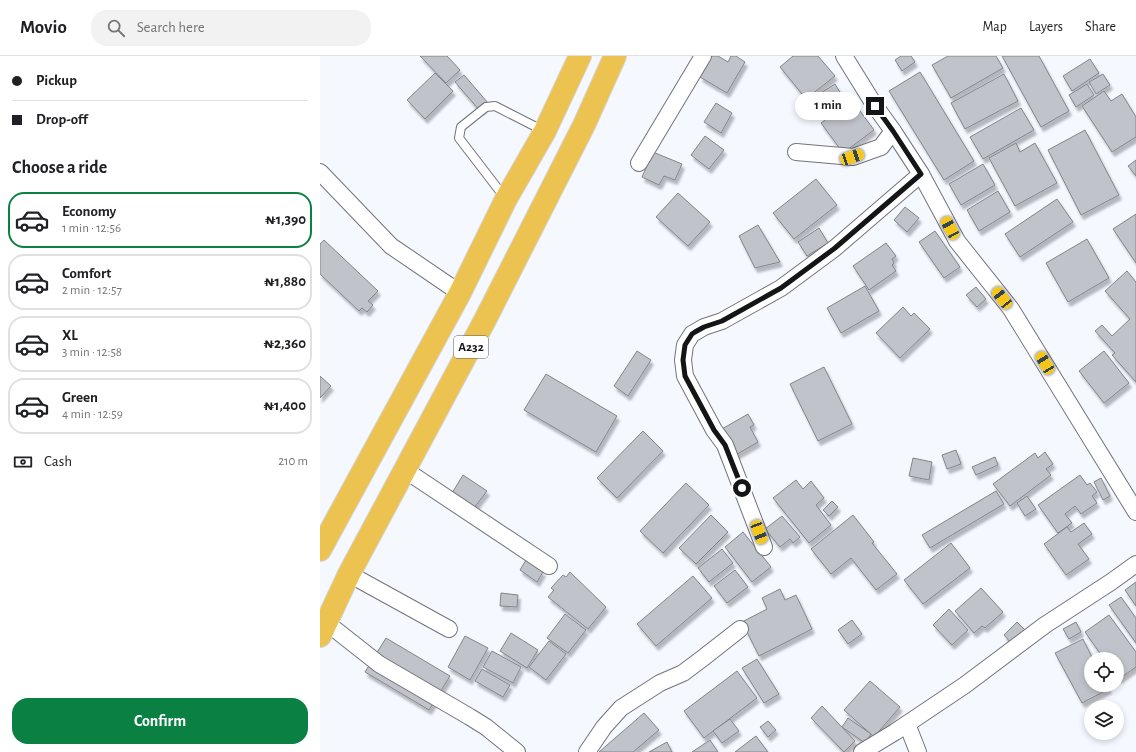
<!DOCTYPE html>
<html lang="en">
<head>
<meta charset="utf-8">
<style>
  :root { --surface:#fff; --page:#f2f2f2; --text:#202124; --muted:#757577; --line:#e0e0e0; --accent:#0b8043 }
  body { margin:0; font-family:"Alegreya Sans",sans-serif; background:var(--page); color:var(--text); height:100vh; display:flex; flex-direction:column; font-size:15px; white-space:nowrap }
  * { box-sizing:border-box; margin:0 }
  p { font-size:13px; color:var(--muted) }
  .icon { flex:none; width:22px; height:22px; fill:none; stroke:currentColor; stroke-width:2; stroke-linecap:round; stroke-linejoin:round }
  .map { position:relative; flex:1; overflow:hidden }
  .panel { display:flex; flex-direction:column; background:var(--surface); width:320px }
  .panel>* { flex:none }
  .top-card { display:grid; align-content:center; height:88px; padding:0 12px; background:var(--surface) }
  .controls { position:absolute; left:764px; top:596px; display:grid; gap:8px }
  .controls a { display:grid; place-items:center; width:40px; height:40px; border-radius:50%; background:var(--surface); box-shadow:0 2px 6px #0003; font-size:20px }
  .end { position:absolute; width:18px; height:18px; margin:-9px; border:5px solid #141517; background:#fff; box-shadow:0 0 0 2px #fff }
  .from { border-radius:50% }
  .bubble { position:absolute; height:28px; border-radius:14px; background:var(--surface); box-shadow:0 2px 6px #0003; font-size:13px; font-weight:700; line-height:28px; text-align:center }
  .car { position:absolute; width:12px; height:24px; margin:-12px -6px; border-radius:5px; box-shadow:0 0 3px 1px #0007; background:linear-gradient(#f5c518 24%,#345 0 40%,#f5c518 0 76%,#345 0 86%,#f5c518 0) }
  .top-card b { display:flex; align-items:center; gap:14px; height:38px; font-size:15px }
  .top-card b+b { border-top:1px solid var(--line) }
  .top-card i { width:10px; height:10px; background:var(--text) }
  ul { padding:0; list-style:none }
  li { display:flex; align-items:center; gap:12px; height:56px; margin:0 8px 6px; padding:0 4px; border:2px solid var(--line); border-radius:16px }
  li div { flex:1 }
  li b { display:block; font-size:15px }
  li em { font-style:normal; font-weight:700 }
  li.on { border-color:var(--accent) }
  li>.icon { width:36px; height:36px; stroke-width:1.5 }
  h2 { padding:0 12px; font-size:18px; line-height:48px }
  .pay { display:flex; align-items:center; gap:10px; height:44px; padding:0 12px; font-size:15px }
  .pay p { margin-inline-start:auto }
  .button { display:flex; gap:8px; margin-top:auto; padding:8px 12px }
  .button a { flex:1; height:46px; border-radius:16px; background:var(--accent); color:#fff; font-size:16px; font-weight:700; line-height:46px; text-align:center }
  header { display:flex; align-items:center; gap:24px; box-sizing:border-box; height:56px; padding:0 20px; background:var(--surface); border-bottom:1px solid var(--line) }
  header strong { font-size:19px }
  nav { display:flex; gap:22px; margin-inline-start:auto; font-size:14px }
  .search { width:280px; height:36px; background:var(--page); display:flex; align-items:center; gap:10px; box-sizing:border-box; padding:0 14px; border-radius:16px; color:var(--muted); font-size:15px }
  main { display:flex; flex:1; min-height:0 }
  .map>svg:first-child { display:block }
  .building { fill:#c0c3ca; stroke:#83858b; filter:url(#shadow) }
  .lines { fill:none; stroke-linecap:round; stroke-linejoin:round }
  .lane-casing { stroke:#72747a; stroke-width:10 }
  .street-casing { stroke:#72747a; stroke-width:18 }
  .highway-casing { stroke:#d5d5d5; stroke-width:24 }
  .lane { stroke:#fff; stroke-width:8 }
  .street { stroke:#fff; stroke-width:16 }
  .highway { stroke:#ecc351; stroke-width:22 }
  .route { stroke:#141517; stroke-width:5 }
  .labels { text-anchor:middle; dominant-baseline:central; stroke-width:3.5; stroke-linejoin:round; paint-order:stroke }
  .shield { fill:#fff; stroke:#5a5b5d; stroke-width:1 }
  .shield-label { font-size:13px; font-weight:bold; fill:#141517 }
</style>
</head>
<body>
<header>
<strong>Movio</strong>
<div class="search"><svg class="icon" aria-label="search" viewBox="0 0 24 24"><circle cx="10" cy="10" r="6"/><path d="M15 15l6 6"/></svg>Search here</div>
<nav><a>Map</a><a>Layers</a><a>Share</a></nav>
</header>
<main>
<section class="panel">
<div class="top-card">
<b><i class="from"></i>Pickup</b>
<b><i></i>Drop-off</b>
</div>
<h2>Choose a ride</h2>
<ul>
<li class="on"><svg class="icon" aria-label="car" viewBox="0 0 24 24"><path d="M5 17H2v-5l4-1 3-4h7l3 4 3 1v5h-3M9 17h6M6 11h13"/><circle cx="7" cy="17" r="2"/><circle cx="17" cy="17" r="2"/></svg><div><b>Economy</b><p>1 min · 12:56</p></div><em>₦1,390</em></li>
<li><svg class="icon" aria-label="car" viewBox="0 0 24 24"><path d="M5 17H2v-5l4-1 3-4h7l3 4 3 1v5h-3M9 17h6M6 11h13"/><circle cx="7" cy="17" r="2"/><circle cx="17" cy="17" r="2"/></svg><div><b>Comfort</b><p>2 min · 12:57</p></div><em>₦1,880</em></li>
<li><svg class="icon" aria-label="car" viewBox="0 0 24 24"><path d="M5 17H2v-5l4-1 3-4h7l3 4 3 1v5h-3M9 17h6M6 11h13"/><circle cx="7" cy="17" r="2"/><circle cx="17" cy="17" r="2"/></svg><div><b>XL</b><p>3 min · 12:58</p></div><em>₦2,360</em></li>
<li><svg class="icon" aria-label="car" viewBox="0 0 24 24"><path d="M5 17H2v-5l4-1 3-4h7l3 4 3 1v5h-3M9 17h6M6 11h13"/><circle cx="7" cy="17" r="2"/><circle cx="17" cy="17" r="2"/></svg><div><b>Green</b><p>4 min · 12:59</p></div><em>₦1,400</em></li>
</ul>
<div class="pay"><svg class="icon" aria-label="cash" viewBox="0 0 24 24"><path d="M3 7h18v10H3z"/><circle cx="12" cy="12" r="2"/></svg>Cash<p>210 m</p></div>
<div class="button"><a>Confirm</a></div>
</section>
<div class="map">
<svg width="816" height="696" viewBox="0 0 816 696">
  <defs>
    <filter id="shadow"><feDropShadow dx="2.5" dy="4.5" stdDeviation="1" flood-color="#0004"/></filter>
  </defs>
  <rect width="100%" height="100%" fill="#f5f8ff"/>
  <g class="building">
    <polygon points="100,0 127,0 140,14 126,27"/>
    <polygon points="392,0 398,0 408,6 411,0 416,0 425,6 407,37 380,21"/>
    <polygon points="473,0 498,0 515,20 486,43 460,11"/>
    <polygon points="581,0 591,0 595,6 582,15 575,4"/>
    <polygon points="628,0 676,0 683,12 631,42 612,9"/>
    <polygon points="682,0 719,0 749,55 721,71"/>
    <polygon points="770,3 779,17 752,35 743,20"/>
    <polygon points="600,16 654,105 624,124 569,35"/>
    <polygon points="115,17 133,35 105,63 87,44"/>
    <polygon points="684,18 698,45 645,73 631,47"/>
    <polygon points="783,18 790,29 776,38 769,26"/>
    <polygon points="144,19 168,47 160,55 135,26"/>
    <polygon points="515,28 526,46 503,61 491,43"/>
    <polygon points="767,28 774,39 756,51 749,39"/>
    <polygon points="784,35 791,45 802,38 816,61 816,81 792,96 762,50"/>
    <polygon points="532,44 554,74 523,97 501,67"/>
    <polygon points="396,47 412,57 401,77 384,66"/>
    <polygon points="701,52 714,74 663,103 650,81"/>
    <polygon points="765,74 799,139 761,159 728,94"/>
    <polygon points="385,80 404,94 389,113 371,99"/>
    <polygon points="696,87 700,96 715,87 737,127 695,150 669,102"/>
    <polygon points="333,96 362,108 355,124 344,120 339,129 322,121"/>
    <polygon points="816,104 816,120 808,110"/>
    <polygon points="663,108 675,129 641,149 629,128"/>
    <polygon points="496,123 517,149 474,183 453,157"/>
    <polygon points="678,135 690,156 659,175 647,154"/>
    <polygon points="358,137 390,166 368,190 336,161"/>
    <polygon points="737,143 753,166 700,201 685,178"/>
    <polygon points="585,151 599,162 587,176 574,164"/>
    <polygon points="816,158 816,207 793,173"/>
    <polygon points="438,169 460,206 435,212 419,180"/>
    <polygon points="499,172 508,187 487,200 478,186"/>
    <polygon points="615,175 640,211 624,222 599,186"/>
    <polygon points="767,183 789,222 748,246 726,207"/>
    <polygon points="4,184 58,235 48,245 53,249 47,256 42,252 39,255 0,218 0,188"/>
    <polygon points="566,187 576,200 572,203 574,207 572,209 576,215 549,234 533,210"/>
    <polygon points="807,215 816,226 816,326 792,299 795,297 775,275 782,269 792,280 810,263 785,235"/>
    <polygon points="545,230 559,255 521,277 507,252"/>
    <polygon points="656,231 666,243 657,251 646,239"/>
    <polygon points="583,251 591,260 594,257 610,273 580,302 556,277"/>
    <polygon points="317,295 331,304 308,340 294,330"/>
    <polygon points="784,295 809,327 784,347 759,315"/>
    <polygon points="504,311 532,368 498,385 470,328"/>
    <polygon points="226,318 297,360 276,396 204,354"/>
    <polygon points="0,320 11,330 0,342"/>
    <polygon points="428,358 434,369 430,371 438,386 409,403 395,377"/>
    <polygon points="323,375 343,395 297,442 277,422"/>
    <polygon points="636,394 641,408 627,413 622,399"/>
    <polygon points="725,396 733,408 726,413 731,419 690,450 673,428 715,397 718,402"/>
    <polygon points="675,401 678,409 656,419 652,411"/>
    <polygon points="593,402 612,406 609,424 589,420"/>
    <polygon points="143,419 167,435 154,452 132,437"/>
    <polygon points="760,419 767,429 770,427 777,436 772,440 777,447 761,458 755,450 745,458 752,467 738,477 718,449"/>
    <polygon points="781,422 790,440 783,444 774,426"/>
    <polygon points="476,424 483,433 491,425 504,442 496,449 511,469 489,487 453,442"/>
    <polygon points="366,427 389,449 343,497 320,475"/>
    <polygon points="676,435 684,448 610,492 602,479"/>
    <polygon points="707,440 716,453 705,460 697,447"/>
    <polygon points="512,445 518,451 509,460 503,454"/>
    <polygon points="391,459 408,476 376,508 359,492"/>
    <polygon points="533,459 554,486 552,487 577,518 556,534 531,502 511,518 491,493"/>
    <polygon points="462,460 480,481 473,487 470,483 460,491 445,473"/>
    <polygon points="764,467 772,478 758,488 769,503 746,519 724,488 747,471 751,476"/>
    <polygon points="423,476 451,511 432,526 405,491"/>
    <polygon points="631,487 650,512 603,548 584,524"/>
    <polygon points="402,493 413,507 389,526 378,512"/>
    <polygon points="206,504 223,516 217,526 200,514"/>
    <polygon points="415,514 428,531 407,547 394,530"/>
    <polygon points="250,516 286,551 268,573 228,541 234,534 231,532 243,519 246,521"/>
    <polygon points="373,520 392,542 336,590 317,568"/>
    <polygon points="816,526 816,550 805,534"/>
    <polygon points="661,532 683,556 665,572 662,570 654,577 635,555"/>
    <polygon points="460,533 465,544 476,539 492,573 439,600 422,566 447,553 442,542"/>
    <polygon points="181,537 198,539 197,551 180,550"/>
    <polygon points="801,541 816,562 816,587 789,549"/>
    <polygon points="629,553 648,574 632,589 613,569"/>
    <polygon points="245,558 266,574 248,597 227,582"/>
    <polygon points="789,559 816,596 816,611 799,623 797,621 797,603 784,603 765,576"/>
    <polygon points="532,564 542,578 528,588 518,574"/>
    <polygon points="697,566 705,574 691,587 684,579"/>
    <polygon points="756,566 761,576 749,583 743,573"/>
    <polygon points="191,577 218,594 207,612 180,595"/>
    <polygon points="145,580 168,592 150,624 128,611"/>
    <polygon points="66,582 130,620 109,654 45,616"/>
    <polygon points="763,583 773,603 771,603 771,629 787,629 789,633 762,647 735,597"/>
    <polygon points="229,585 246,598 226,624 209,611"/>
    <polygon points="172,595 201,611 193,627 163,611"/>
    <polygon points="437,603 459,638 444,647 422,612"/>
    <polygon points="162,613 190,629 183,641 155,625"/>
    <polygon points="417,615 437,642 384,682 364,655"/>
    <polygon points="550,625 580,651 554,681 524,654"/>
    <polygon points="502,650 535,685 524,696 491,662"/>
    <polygon points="324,657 339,674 313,696 279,696"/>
    <polygon points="528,662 551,678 545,687 522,671"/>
    <polygon points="410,663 419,675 402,687 393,675"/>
    <polygon points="448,665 456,674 448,681 440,671"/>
    <polygon points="436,680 448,696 415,696"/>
    <polygon points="390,684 398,696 372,696"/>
    <polygon points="347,686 352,696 329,696"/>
  </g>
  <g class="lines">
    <g class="lane-casing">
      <polyline id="lane" points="185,142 139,82 141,71 166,51 175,50 224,75"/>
    </g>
    <g class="street-casing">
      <g id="street">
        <polyline points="524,0 555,50 573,75 601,118 637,185 691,253 816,456"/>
        <polyline points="476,96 533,101 561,91 573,75"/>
        <polyline points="319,107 383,0"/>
        <polyline points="0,116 71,190 140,237"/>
        <polyline points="85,414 229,510"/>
        <polyline points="444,491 405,389 394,374 365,320 363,304 365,289 372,278 384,271 402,265 461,232 515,192 601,118"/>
        <polyline points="29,518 129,573"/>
        <polyline points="7,567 59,608 150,661 166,671 197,696"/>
        <polyline points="587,668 598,696"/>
        <polyline points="267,696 284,671 301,652 340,627 363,617 383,602 420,573"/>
        <polyline points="542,696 575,676 645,629 725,569 791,526 816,508"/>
      </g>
    </g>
    <g class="highway-casing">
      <g id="highway">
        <polyline points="0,494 140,237 186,143 225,75 260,0"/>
        <polyline points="0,580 29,518 165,264 264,69 295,0"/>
      </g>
    </g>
    <use href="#lane" class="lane"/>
    <use href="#street" class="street"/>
    <use href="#highway" class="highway"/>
  </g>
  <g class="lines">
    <polyline class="route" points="422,432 405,389 394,374 365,320 363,304 365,289 372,278 375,276 384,271 402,265 461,232 515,192 601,118 573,75 555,50"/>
  </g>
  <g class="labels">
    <rect class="shield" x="134" y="280" width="34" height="22" rx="3"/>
    <g class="shield-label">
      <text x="151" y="291">A232</text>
    </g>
  </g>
</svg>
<div class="controls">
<a><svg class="icon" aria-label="locate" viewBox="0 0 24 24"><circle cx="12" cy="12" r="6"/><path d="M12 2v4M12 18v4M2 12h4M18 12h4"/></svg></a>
<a><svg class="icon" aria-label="layers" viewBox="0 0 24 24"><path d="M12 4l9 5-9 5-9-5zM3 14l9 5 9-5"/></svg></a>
</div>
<i class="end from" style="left:422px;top:432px"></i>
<i class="end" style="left:555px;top:50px"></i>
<div class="bubble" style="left:475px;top:36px;width:66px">1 min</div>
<i class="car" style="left:532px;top:101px;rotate:71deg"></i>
<i class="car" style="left:630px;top:172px;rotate:331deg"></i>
<i class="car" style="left:682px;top:242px;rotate:322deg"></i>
<i class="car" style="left:725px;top:307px;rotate:329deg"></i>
<i class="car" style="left:439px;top:476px;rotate:159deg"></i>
</div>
</main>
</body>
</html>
